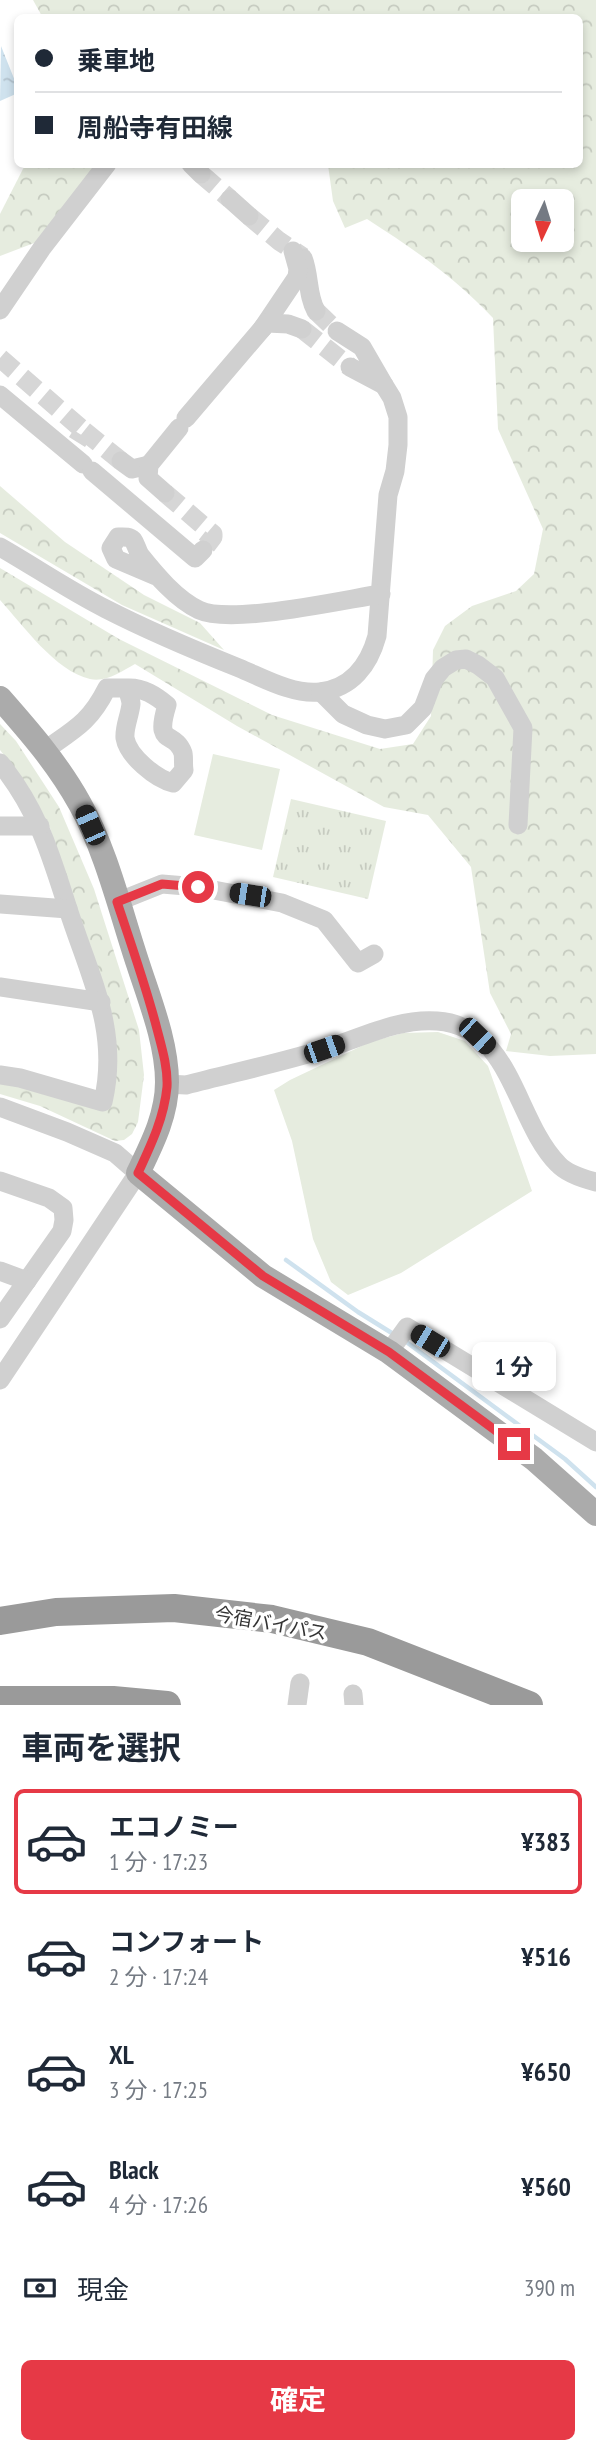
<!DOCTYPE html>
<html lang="ja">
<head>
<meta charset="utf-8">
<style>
  :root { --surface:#fff; --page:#f6f6f7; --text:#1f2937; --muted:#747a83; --line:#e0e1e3; --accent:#e63946 }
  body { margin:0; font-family:"PT Sans Narrow","Noto Sans JP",sans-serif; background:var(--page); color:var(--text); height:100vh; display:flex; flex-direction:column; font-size:26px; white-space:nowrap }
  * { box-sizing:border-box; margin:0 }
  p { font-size:23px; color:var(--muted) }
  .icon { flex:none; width:38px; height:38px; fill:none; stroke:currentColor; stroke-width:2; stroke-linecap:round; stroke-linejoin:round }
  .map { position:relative; height:1705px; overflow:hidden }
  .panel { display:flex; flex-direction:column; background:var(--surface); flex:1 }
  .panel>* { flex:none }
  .banner { position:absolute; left:14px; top:14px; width:569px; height:154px; border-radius:10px; box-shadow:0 4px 10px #0003; display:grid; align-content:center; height:154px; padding:0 21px; background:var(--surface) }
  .needle { width:46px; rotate:184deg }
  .fabs { position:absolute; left:511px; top:189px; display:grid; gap:14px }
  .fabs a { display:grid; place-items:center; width:63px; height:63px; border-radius:10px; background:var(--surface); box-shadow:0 4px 10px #0003; font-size:35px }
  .end { position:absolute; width:32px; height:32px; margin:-16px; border:9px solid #e63946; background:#fff; box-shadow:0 0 0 4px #fff }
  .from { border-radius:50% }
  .bubble { position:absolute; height:49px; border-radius:10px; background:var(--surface); box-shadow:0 4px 10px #0003; font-size:23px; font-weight:700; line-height:49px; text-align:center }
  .car { position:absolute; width:21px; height:42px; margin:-21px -10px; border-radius:9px; box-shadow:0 0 5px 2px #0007; background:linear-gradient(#222 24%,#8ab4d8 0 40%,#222 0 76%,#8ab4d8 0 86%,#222 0) }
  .banner b { display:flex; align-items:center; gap:24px; height:66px; font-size:26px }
  .banner b+b { border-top:2px solid var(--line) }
  .banner i { width:18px; height:18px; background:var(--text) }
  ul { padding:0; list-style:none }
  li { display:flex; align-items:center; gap:21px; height:105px; margin:0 14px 10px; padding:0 7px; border:4px solid transparent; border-radius:10px }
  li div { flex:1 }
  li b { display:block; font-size:26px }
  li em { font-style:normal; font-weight:700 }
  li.active { border-color:var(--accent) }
  li>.icon { width:63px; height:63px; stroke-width:1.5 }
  h2 { padding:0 21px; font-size:32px; line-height:84px }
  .pay { display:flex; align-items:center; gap:18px; height:77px; padding:0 21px; font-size:26px }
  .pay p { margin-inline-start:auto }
  .cta { display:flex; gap:14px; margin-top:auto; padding:14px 21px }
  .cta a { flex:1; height:80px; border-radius:10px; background:var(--accent); color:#fff; font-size:28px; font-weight:700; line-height:80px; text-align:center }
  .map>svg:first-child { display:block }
  .green { fill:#e6ecdf }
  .forest { fill:url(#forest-crowns); fill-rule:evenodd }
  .park { fill:url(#park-tufts) }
  .water { fill:url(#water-ripples) }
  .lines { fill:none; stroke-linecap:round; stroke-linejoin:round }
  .stream { stroke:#cfe2ee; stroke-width:4.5 }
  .minor-tunnel { stroke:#d6d6d6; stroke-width:19; stroke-dasharray:19 10; stroke-linecap:butt }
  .minor { stroke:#d0d0d0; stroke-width:19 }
  .major { stroke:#ababab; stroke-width:24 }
  .highway { stroke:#9a9a9a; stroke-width:28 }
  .route { stroke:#e63946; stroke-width:9 }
  .labels { text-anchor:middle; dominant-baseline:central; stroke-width:7; stroke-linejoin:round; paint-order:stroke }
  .street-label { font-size:19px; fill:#333; stroke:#fff }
</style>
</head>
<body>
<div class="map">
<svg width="596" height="1705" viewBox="0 0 596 1705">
  <defs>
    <pattern id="forest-crowns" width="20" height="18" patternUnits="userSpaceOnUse" patternTransform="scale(1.75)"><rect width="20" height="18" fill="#e6ecdf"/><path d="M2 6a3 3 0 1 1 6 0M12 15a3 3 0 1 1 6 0" fill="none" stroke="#c6cbc0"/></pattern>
    <pattern id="park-tufts" width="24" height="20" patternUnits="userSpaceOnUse" patternTransform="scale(1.75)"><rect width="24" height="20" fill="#e6ecdf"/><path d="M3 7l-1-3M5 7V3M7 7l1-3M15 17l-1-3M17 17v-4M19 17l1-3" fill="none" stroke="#c6cbc0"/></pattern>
    <pattern id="water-ripples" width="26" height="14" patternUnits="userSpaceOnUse" patternTransform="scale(1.75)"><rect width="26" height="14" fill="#cfe2ee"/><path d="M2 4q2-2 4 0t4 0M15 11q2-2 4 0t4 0" fill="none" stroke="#b2c2cd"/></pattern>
  </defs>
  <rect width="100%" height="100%" fill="#fff"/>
  <g class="green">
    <polygon points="213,754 280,769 262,850 194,835"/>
    <polygon points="438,1032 465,1041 488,1066 532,1191 401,1273 348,1295 331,1282 313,1239 292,1141 274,1090 290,1080 370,1042 403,1033"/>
  </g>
  <g class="forest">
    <path d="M33,0H596V1054L550,1056L506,1051L511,1034L490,993L471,867L428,815L384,807L237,726L135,664C122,671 105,683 90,679C55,671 23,625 0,600V568L119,639L272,715L380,749L413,744L431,716L433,650L445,626L472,606L516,591L534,574L543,529L498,429L493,318C453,276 415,250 367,219L345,228L333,201L328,165L579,164V18H43ZM523,201H562V240H523Z"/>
    <polygon points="25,165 96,165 42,240 0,256 0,214"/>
    <polygon points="0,486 65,542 144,595 200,623 224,650 122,605 0,533"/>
    <polygon points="0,724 16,741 59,807 94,889 139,1030 144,1075 138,1122 132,1134 124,1140 115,1141 40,1106 0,1094 0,1082 108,1110 111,1103 117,1066 112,1019 50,828 28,787 0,750"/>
  </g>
  <polygon class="park" points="291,799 386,821 368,899 273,877"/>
  <polygon class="water" points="1,46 17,86 18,93 0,101"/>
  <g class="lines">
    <g class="stream">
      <polyline points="286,1260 358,1312 395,1335"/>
      <polyline points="405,1341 565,1459 596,1487"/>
    </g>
    <g class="minor-tunnel">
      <polyline points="201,174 230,199"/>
      <polyline points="249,216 279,241 303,257"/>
      <polyline points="316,311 337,331"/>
      <polyline points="302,329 350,367"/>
      <polyline points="0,358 84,431 77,442"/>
      <polyline points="84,431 121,461"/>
      <polyline points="165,493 213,534 213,537 203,550"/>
    </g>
    <g class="minor">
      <polyline points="191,164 201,174"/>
      <polyline points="230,199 249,216"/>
      <path d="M303,258C310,276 307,295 316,311"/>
      <polyline points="0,310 42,248 107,164"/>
      <polyline points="262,329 297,277 298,269 293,251"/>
      <polyline points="337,331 362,347 384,385 350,367"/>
      <polyline points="0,395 83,464"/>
      <polyline points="186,418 267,323 288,324 302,329"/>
      <polyline points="121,461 132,469 149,465"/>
      <polyline points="92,471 195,558 203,550"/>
      <polyline points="165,493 148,478 149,465 179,428"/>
      <path d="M0,547C35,567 70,591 106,609C149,631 194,650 239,668C263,678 293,695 320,692C352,688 369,665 377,636L388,495L395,471L398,445V417L392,398L384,385"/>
      <path d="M156,576L116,559L111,548L118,537C123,537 129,536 133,540C136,544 137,550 140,555C156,575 176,599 199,610C231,625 342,600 381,594"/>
      <polyline points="321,692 343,714 367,725 385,729 406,725 423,708 434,679 443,668 456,660 466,659 478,665 495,678 523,728 518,825"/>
      <path d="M45,750C75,729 90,722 107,688H127C128,693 131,699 131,704C130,715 124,727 125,738C128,756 156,779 173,783L184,770C183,765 184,758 183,753C174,729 154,748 167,705C156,696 143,687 127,688"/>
      <path d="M0,763C38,810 50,853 68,909C89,975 120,1030 103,1102L20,1078L0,1075"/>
      <polyline points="0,826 40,826"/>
      <polyline points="117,902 162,884 198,887 282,903 324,920 358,963 374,954"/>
      <polyline points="0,904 68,909"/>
      <polyline points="0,987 101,1002"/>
      <path d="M167,1084L186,1085C232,1073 279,1063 325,1049C361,1038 398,1018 437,1021C512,1026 515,1121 558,1164C567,1174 584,1179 596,1182"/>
      <polyline points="0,1107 67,1132 115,1153 138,1173 0,1380"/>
      <polyline points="0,1181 49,1198 63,1208 64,1220 62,1231 0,1319"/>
      <polyline points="0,1271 27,1281"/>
      <polyline points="389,1352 407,1327 596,1442"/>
      <polyline points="353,1694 354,1705"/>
      <polyline points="297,1705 300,1683"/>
    </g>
    <path class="major" d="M0,698C29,731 58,764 80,804C106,850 121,913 138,964C150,1001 167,1043 167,1082C167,1115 152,1144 138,1173L263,1276L389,1352L534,1459L596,1514"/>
    <g class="highway">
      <polyline points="0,1621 56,1612 174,1608 272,1619 368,1642 529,1705"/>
      <polyline points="0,1700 113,1700 167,1705"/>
    </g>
  </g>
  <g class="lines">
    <path class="route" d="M198,887L162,884L117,902C131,944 146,986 157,1029C162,1048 168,1068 167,1087C164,1118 151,1145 138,1173L263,1276L389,1352L514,1444"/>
  </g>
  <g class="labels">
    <g class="street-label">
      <text transform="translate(271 1623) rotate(10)">今宿バイパス</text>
    </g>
  </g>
</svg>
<div class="fabs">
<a><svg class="needle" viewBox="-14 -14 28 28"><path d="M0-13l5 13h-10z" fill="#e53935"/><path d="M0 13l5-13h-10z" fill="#747a83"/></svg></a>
</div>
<i class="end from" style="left:198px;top:887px"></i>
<i class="end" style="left:514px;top:1444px"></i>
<div class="bubble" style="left:472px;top:1342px;width:84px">1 分</div>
<i class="car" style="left:90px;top:825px;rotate:336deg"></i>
<i class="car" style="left:250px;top:895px;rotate:279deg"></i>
<i class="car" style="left:477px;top:1036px;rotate:134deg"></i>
<i class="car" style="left:324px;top:1049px;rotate:71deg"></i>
<i class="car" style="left:430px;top:1341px;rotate:301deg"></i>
<div class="banner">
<b><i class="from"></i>乗車地</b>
<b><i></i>周船寺有田線</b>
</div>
</div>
<section class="panel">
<h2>車両を選択</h2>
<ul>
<li class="active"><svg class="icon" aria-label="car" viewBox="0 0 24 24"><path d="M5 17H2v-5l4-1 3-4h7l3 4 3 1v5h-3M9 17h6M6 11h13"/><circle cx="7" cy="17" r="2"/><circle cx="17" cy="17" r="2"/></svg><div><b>エコノミー</b><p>1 分 · 17:23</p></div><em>¥383</em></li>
<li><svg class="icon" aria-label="car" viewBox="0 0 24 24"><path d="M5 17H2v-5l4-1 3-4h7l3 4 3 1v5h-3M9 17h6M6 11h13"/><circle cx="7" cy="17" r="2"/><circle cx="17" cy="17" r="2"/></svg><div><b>コンフォート</b><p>2 分 · 17:24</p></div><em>¥516</em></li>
<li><svg class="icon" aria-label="car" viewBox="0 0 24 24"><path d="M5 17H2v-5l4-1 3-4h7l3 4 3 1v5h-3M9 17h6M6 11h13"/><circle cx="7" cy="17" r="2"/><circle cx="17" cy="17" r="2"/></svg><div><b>XL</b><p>3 分 · 17:25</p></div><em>¥650</em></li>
<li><svg class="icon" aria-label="car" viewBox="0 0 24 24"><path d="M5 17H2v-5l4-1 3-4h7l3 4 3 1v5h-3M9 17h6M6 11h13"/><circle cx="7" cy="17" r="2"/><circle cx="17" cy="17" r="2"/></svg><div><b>Black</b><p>4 分 · 17:26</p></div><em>¥560</em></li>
</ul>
<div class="pay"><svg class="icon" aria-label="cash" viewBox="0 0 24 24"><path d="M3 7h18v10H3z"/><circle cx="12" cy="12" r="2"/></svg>現金<p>390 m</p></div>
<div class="cta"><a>確定</a></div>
</section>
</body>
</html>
